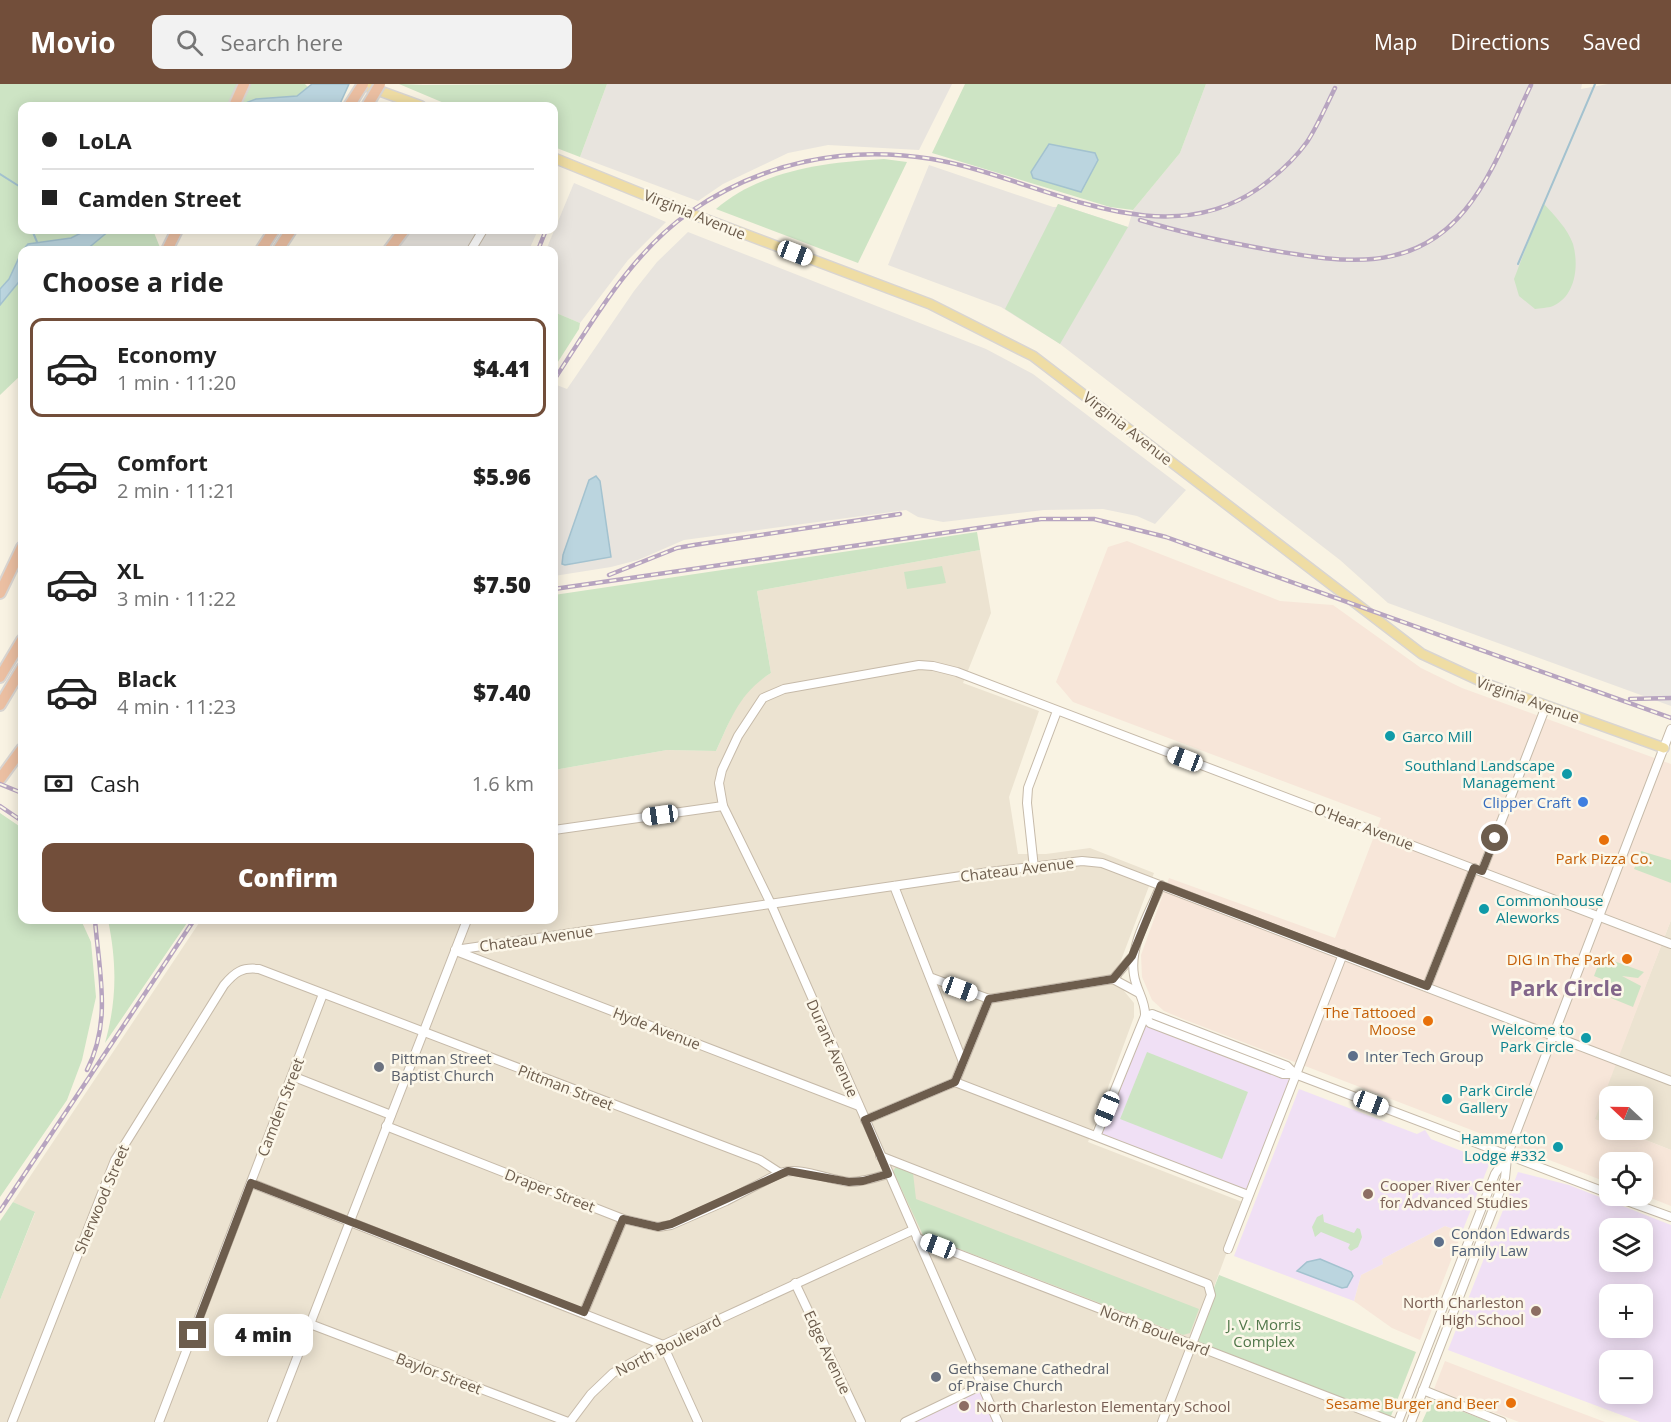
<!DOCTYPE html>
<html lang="en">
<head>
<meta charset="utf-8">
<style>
  :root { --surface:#fff; --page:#f2f2f2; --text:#222; --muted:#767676; --line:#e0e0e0; --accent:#724e3a }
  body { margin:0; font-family:"Open Sans",sans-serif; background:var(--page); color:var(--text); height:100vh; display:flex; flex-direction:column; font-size:22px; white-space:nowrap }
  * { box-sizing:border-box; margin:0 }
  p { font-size:20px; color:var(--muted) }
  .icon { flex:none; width:33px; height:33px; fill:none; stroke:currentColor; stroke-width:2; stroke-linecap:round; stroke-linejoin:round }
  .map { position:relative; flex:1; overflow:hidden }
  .panel { position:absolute; left:18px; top:162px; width:540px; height:678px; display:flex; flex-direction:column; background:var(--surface); border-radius:12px; box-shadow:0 3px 15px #0003 }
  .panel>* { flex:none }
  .hud { position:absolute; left:18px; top:18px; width:540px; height:132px; border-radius:12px; box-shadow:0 3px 15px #0003; display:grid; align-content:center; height:132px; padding:0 24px; background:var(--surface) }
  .needle { width:39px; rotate:292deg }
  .tools { position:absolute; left:1599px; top:1002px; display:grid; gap:12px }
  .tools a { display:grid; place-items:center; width:54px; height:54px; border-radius:12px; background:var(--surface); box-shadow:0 3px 15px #0003; font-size:30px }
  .end { position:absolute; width:27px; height:27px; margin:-14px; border:8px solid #6d5d4d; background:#fff; box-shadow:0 0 0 3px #fff }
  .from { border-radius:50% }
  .bubble { position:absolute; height:42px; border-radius:12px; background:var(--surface); box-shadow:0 3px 15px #0003; font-size:20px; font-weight:800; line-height:42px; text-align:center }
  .car { position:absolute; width:18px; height:36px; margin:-18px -9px; border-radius:8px; box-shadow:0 0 4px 2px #0007; background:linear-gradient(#fff 24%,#345 0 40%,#fff 0 76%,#345 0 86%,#fff 0) }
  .hud b { display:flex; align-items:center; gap:21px; height:57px; font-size:22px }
  .hud b+b { border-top:2px solid var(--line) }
  .hud i { width:15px; height:15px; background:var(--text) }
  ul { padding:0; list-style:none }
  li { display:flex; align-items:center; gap:18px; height:99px; margin:0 12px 9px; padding:0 12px; border:3px solid transparent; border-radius:12px }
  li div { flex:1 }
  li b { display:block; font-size:22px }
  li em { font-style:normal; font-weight:800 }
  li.active { border-color:var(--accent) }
  li>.icon { width:54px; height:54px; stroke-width:1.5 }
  h2 { padding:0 24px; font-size:27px; line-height:72px }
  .pay { display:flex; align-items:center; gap:15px; height:66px; padding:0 24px; font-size:22px }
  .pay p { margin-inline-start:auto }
  .action { display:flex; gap:12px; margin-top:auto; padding:12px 24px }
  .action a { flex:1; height:69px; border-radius:12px; background:var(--accent); color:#fff; font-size:24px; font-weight:800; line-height:69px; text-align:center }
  header { display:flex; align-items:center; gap:36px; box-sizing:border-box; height:84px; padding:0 30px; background:var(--accent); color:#fff }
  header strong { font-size:28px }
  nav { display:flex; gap:33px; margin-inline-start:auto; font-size:21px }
  .search { width:420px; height:54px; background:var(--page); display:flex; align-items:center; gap:15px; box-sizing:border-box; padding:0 21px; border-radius:12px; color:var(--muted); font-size:22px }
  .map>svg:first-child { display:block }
  .residential { fill:#ece3d1 }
  .commercial { fill:#f7e6d9 }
  .industrial { fill:#e8e4de }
  .education { fill:#f0e0f5; fill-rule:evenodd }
  .green { fill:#cde4c4 }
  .water { fill:#bbd5df; stroke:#a3c2cf; stroke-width:1.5 }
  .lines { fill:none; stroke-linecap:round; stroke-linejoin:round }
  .stream { stroke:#a3c2cf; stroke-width:2 }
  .minor-casing { stroke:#c6baa9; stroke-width:10 }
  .major-casing { stroke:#d9d5d1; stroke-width:12 }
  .highway-casing { stroke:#d9d5d1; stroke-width:14 }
  .minor { stroke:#fff; stroke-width:8 }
  .major { stroke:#efdda4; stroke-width:9 }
  .highway { stroke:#ebbfa2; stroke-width:10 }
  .rail-casing { stroke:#b7a4c0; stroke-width:4.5 }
  .rail { stroke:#fcf7e9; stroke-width:2; stroke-dasharray:7; stroke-linecap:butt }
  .highway-bridge-casing { stroke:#d9d5d1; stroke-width:14; stroke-linecap:butt }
  .highway-bridge { stroke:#ebbfa2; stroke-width:10 }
  .route { stroke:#6d5d4d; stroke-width:8 }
  .culture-dot { fill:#0f9aa8; stroke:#fcf7e9; stroke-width:2 }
  .shop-dot { fill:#3f7fe0; stroke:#fcf7e9; stroke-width:2 }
  .food-dot { fill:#e8710a; stroke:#fcf7e9; stroke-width:2 }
  .service-dot { fill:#5c6f8a; stroke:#fcf7e9; stroke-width:2 }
  .worship-dot { fill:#6b7280; stroke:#fcf7e9; stroke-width:2 }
  .education-dot { fill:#8d6e63; stroke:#fcf7e9; stroke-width:2 }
  .labels { text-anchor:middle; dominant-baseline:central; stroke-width:5; stroke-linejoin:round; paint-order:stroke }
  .street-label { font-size:15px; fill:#6d5d4d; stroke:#fcf7e9 }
  .culture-label { font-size:15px; fill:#0d838f; stroke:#fcf7e9; text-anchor:start }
  .shop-label { font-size:15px; fill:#366cbe; stroke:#fcf7e9; text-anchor:end }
  .food-label { font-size:15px; fill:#c56008; stroke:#fcf7e9; text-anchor:end }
  .service-label { font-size:15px; fill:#4e5e75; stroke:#fcf7e9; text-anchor:start }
  .worship-label { font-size:15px; fill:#5b616d; stroke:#fcf7e9; text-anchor:start }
  .education-label { font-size:15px; fill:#785e54; stroke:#fcf7e9; text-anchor:start }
  .park-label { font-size:15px; fill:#51774a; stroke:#fcf7e9 }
  .district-label { font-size:21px; font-weight:bold; fill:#82658a; stroke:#fcf7e9 }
</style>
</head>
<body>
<header>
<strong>Movio</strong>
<div class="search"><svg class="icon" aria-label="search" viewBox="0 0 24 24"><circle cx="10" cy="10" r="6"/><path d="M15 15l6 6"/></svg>Search here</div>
<nav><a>Map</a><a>Directions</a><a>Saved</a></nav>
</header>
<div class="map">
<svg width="1671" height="1338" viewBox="0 0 1671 1338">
  <rect width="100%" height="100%" fill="#f9f3e3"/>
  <g class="residential">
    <polygon points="980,466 991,529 963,599 1039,627 1009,713 1018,770 1046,770 1090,764 1154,789 1120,879 1124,907 1134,919 1134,933 1088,1058 1245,1119 1211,1211 1389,1338 0,1338 0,1216 35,1129 13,1118 201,836 554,836 554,686 667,666 716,667 735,625 752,601 771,589 757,507"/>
    <polygon points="1671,836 1671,1066 1620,1046 1642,1046 1642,1012 1610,1012 1609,1041 1594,1035"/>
  </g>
  <g class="commercial">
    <polygon points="1127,457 1280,517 1333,521 1421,584 1462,604 1671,680 1671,836 1595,1035 1609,1041 1610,1046 1620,1046 1671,1066 1671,1122 1643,1111 1642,1078 1610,1078 1609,1099 1183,935 1164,927 1152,916 1142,893 1141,871 1169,794 1335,854 1381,734 1073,618 1056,598 1108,463"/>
    <polygon points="1445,1142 1462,1148 1420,1256 1392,1244 1354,1217 1361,1191 1383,1180 1382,1175"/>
    <polygon points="1445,1277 1507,1301 1605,1338 1519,1338 1434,1305"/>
  </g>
  <g class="industrial">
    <polygon points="607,0 952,0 919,66 828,61 788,69 723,100 698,117 580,73"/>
    <polygon points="1206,0 1582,0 1581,5 1608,0 1671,0 1671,622 1388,519 1340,476 1060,260 1001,223 888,181 929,81 1053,123 1057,123 1058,120 1128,143 1133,126 1180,69"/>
    <polygon points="574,99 666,138 628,176 580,239 554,228 554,166 546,166"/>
    <polygon points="412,146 538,146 529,166 397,166"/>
    <polygon points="688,148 986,265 1033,290 1186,406 1155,440 1137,432 1103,425 1044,426 943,438 918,433 906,426 684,456 638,476 611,483 554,492 554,300 567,305 634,207 657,178"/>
  </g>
  <g class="education">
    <polygon points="1145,932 1150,939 1283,990 1295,990 1248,1111 1097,1050"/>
    <polygon points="1299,1005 1417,1050 1425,1046 1431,1055 1490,1078 1462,1148 1445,1142 1382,1175 1383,1180 1361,1191 1354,1217 1234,1172"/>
    <path d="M1518,1088L1569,1101L1671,1141V1338H1640L1448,1266ZM1610,1144H1642V1178H1610ZM1610,1210H1642V1244H1610ZM1610,1276H1642V1310H1610Z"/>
    <polygon points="982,1301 998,1338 902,1338"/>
  </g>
  <g class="green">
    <polygon points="0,0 305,0 308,3 297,12 256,15 238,22 22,22 22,146 87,146 71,154 28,160 9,195 0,205"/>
    <polygon points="399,0 423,1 607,0 580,73 554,63 554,22 451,22"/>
    <polygon points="965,0 1206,0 1180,69 1133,126 1110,123 932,69"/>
    <path d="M884,75L907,78L858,179L716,125C760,86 828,78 884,75Z"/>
    <path d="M1543,119C1554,131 1568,145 1573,160C1579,181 1576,212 1553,222C1548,224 1540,224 1535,225L1519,212L1514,195Z"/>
    <polygon points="1058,120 1128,143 1060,260 1005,225"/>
    <polygon points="110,146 153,146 161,166 86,166"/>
    <polygon points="22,194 22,290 0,311 0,221"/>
    <polygon points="554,228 580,239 579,245 554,284"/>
    <path d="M977,448L980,466L757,507L771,589C739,609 731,635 716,667L667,666L554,686V511Z"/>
    <polygon points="942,482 946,499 907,505 904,488"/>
    <polygon points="0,729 22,744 22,836 81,836 91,858 96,913 82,976 67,1016 0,1113"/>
    <polygon points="1641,767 1671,776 1671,799 1634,785"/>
    <path d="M108,836H189L105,959C117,916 117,880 108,836Z"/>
    <polygon points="1614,877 1644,888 1638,894 1622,892 1641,902 1633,923 1611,914 1614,908 1610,906 1612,899 1594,892 1597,884"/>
    <polygon points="1147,968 1248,1008 1222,1075 1120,1035"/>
    <polygon points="896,1083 913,1089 916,1115 1199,1225 1190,1249 1183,1251 923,1151 893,1087"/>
    <polygon points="13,1118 35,1128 0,1216 0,1137"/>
    <polygon points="1323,1130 1324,1138 1354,1149 1357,1144 1360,1145 1362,1153 1358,1163 1351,1167 1348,1164 1350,1160 1321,1148 1315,1153 1312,1143 1317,1133"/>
    <polygon points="1219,1191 1416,1268 1389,1337 1192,1260"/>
    <polygon points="1432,1316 1490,1338 1422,1338"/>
  </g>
  <g class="water">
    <polygon points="312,0 349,0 339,22 238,22 256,15 297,12"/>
    <polygon points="1049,60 1095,69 1098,76 1081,108 1033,94 1031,88"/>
    <polygon points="87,146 110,146 86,166 23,166 28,160 71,154"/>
    <polygon points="22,167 22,194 0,221 0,205 9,195"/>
    <polygon points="596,392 600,397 611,473 565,481 562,480 563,471 589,396"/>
    <polygon points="1320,1175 1351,1188 1353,1192 1347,1203 1342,1204 1297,1187 1307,1178"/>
  </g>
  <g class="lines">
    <g class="stream">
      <polyline points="0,90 22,104"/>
      <polyline points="32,146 37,158"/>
      <polyline points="1518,180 1595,0"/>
    </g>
    <g class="minor-casing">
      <g id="minor">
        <polyline points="471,166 483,146"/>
        <polyline points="554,746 723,722"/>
        <polyline points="1034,784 1027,719 1028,704 1057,627"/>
        <polyline points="1482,787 1546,622"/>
        <polyline points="894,802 963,978"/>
        <polyline points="455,866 989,788 1082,777 1102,779 1671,997"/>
        <polyline points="456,867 859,1022"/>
        <polyline points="932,894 989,915 1113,895 1139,909"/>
        <polyline points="1113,895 1131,874"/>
        <polyline points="1427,902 1474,784"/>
        <polyline points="1295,990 1283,990 1150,939 1145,932 1152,930 1287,982 1295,990 1610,1110"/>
        <polyline points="292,992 391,1031"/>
        <polyline points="955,998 989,915"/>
        <polyline points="865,1036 955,998 1248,1111"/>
        <polyline points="386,1042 623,1135 658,1143 671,1141 726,1117 780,1089"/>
        <path d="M1097,1050L1145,932C1146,917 1136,906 1134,891C1129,861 1150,828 1161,801"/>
        <polyline points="880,1072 1208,1200 1211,1211 1162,1338"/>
        <polyline points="251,1099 663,1261 698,1338"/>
        <polyline points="1613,1112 1671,1133"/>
        <polyline points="917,1154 1393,1338"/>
        <polyline points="1228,1165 1343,870"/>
        <polyline points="795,1199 861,1338"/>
        <polyline points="584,1228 623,1135"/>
        <polyline points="310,1240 568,1338"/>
        <polyline points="1423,1306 1502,1338"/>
        <path d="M12,1338L115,1076L224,901C235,888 242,883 259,885L760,1076L780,1089C803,1082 826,1096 850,1098C863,1098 875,1094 888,1090"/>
        <polyline points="159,1338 323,910"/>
        <polyline points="272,1338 467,836"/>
        <polyline points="570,1338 591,1310 613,1289 663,1261 913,1146"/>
        <polyline points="905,1338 982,1301"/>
        <polyline points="998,1338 771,820 723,722 719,699 722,686 738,652 763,614 784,605 919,581 933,582 957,588 1671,860"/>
        <polyline points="1398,1338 1495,1090 1507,1072 1671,645"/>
        <polyline points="1411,1338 1505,1094 1507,1074"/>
      </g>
    </g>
    <g class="major-casing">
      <g id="major">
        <polyline points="361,0 421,22"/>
        <polyline points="554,74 689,129 930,220 1033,272 1422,570 1489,601 1664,664"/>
      </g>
    </g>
    <g class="highway-casing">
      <g id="highway">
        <polyline points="234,22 244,0"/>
        <polyline points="167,166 177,146"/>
        <polyline points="261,166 274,146"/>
        <polyline points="278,166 291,146"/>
        <polyline points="389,166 404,146"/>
        <polyline points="0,509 22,463"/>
        <polyline points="0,593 22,556"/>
        <polyline points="0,621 22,584"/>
        <polyline points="0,695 22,665"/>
      </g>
    </g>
    <use href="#minor" class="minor"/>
    <use href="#major" class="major"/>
    <use href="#highway" class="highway"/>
    <g class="rail-casing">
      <g id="rail">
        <path d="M1140,136C1183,149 1225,158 1270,166C1341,178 1412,191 1465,126C1494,91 1511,42 1531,1"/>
        <polyline points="538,166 546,146"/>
        <path d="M554,296C593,237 631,169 690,128C762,78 846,61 932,75C1037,93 1158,175 1259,104C1277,91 1294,76 1307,58C1318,41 1326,22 1335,4"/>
        <polyline points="609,491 677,464 694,461 900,430"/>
        <polyline points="554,505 1041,435 1094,435 1166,453 1671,634"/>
        <polyline points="1630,615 1671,614"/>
        <polyline points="0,700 22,709"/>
        <polyline points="0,722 22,737"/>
        <path d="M87,986C112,937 99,888 95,836"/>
        <polyline points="0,1127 194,836"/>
      </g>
    </g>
    <use href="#rail" class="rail"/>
    <g class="highway-bridge-casing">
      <g id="highway-bridge">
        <polyline points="349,22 363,0"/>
        <polyline points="367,22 380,0"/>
      </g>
    </g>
    <use href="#highway-bridge" class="highway-bridge"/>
  </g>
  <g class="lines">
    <polyline class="route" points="193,1251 251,1099 584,1228 623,1135 658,1143 671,1140 788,1087 849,1098 863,1097 888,1090 865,1036 955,998 989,915 1113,895 1132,872 1161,801 1427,902 1474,784 1482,787 1495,754"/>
  </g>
  <g class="culture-dot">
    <circle cx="1390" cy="652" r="6"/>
    <circle cx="1567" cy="690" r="6"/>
    <circle cx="1484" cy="825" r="6"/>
    <circle cx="1586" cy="954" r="6"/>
    <circle cx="1447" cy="1015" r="6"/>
    <circle cx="1558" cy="1063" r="6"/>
  </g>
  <circle class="shop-dot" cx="1583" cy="718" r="6"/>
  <g class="food-dot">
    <circle cx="1604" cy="756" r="6"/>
    <circle cx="1627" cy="875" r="6"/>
    <circle cx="1428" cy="937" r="6"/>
    <circle cx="1511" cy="1319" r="6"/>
  </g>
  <g class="service-dot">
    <circle cx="1353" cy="972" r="6"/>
    <circle cx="1439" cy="1158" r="6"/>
  </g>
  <g class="worship-dot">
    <circle cx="379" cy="983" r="6"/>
    <circle cx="936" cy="1293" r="6"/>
  </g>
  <g class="education-dot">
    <circle cx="1368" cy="1110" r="6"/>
    <circle cx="1536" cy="1227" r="6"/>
    <circle cx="964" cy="1322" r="6"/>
  </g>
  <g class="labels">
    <g class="street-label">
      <text transform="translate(695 130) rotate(22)">Virginia Avenue</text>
      <text transform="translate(1128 344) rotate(38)">Virginia Avenue</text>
      <text transform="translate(1528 615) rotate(20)">Virginia Avenue</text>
      <text transform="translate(1364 742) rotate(21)">O'Hear Avenue</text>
      <text transform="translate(1017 785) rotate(-7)">Chateau Avenue</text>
      <text transform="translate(536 854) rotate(-8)">Chateau Avenue</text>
      <text transform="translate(657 944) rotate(21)">Hyde Avenue</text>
      <text transform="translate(833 964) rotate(66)">Durant Avenue</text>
      <text transform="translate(566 1003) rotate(21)">Pittman Street</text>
      <text transform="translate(280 1023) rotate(-69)">Camden Street</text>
      <text transform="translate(550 1106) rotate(21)">Draper Street</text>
      <text transform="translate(101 1115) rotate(-67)">Sherwood Street</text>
      <text transform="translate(1155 1246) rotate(21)">North Boulevard</text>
      <text transform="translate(668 1261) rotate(-27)">North Boulevard</text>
      <text transform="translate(828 1268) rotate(65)">Edge Avenue</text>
      <text transform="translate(439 1289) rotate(21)">Baylor Street</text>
    </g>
    <g class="culture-label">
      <text x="1402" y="652">Garco Mill</text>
      <text x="1555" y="681" text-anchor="end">Southland Landscape<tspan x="1555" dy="17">Management</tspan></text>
      <text x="1496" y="816">Commonhouse<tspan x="1496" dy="17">Aleworks</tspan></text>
      <text x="1574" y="945" text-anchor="end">Welcome to<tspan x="1574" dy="17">Park Circle</tspan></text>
      <text x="1459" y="1006">Park Circle<tspan x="1459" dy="17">Gallery</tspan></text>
      <text x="1546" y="1054" text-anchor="end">Hammerton<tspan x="1546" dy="17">Lodge #332</tspan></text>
    </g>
    <g class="shop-label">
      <text x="1571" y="718">Clipper Craft</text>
    </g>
    <g class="food-label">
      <text x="1604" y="774" text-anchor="middle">Park Pizza Co.</text>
      <text x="1615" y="875">DIG In The Park</text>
      <text x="1416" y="928">The Tattooed<tspan x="1416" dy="17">Moose</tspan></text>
      <text x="1499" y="1319">Sesame Burger and Beer</text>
    </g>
    <g class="service-label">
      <text x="1365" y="972">Inter Tech Group</text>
      <text x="1451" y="1149">Condon Edwards<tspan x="1451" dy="17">Family Law</tspan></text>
    </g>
    <g class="worship-label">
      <text x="391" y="974">Pittman Street<tspan x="391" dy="17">Baptist Church</tspan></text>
      <text x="948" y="1284">Gethsemane Cathedral<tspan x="948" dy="17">of Praise Church</tspan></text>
    </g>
    <g class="education-label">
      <text x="1380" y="1101">Cooper River Center<tspan x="1380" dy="17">for Advanced Studies</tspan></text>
      <text x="1524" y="1218" text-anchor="end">North Charleston<tspan x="1524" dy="17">High School</tspan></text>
      <text x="976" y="1322">North Charleston Elementary School</text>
    </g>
    <g class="park-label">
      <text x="1264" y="1240">J. V. Morris<tspan x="1264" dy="17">Complex</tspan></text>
    </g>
    <g class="district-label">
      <text x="1566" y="904">Park Circle</text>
    </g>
  </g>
</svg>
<div class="tools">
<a><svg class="needle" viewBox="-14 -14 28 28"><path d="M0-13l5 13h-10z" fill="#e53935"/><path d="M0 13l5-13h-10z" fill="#767676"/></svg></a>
<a><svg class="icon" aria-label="locate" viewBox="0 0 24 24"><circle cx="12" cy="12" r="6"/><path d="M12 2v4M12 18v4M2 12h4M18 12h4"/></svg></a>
<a><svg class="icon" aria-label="layers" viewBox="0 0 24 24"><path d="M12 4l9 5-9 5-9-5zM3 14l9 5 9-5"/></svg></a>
<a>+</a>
<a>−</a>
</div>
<i class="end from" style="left:1495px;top:754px"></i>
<i class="end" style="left:193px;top:1251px"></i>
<div class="bubble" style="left:214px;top:1230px;width:99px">4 min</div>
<i class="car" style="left:795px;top:169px;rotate:111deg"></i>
<i class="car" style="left:1185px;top:675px;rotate:291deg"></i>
<i class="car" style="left:660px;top:731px;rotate:262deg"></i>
<i class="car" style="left:960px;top:905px;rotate:110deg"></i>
<i class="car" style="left:1371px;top:1019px;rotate:111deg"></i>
<i class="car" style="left:1107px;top:1025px;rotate:202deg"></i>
<i class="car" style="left:938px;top:1162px;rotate:291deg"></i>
<div class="hud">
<b><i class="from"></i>LoLA</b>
<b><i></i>Camden Street</b>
</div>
<section class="panel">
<h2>Choose a ride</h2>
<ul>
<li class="active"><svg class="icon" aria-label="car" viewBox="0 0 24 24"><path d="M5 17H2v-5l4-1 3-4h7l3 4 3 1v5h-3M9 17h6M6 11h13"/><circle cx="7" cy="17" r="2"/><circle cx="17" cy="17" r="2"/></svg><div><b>Economy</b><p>1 min · 11:20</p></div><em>$4.41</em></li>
<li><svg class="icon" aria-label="car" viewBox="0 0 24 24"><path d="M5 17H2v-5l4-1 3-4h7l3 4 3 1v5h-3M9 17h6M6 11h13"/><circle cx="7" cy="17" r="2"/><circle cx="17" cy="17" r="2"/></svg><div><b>Comfort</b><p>2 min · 11:21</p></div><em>$5.96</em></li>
<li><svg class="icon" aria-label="car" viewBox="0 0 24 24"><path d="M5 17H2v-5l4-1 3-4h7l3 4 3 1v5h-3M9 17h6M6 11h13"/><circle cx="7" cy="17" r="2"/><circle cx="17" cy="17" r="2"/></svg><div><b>XL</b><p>3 min · 11:22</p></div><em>$7.50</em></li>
<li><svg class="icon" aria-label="car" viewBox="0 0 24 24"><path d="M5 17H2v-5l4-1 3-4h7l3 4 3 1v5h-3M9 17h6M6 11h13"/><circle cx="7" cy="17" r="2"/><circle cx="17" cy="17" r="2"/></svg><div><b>Black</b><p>4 min · 11:23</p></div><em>$7.40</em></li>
</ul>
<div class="pay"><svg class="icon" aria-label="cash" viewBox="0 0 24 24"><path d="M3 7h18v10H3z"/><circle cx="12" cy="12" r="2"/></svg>Cash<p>1.6 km</p></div>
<div class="action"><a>Confirm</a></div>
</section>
</div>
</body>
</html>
